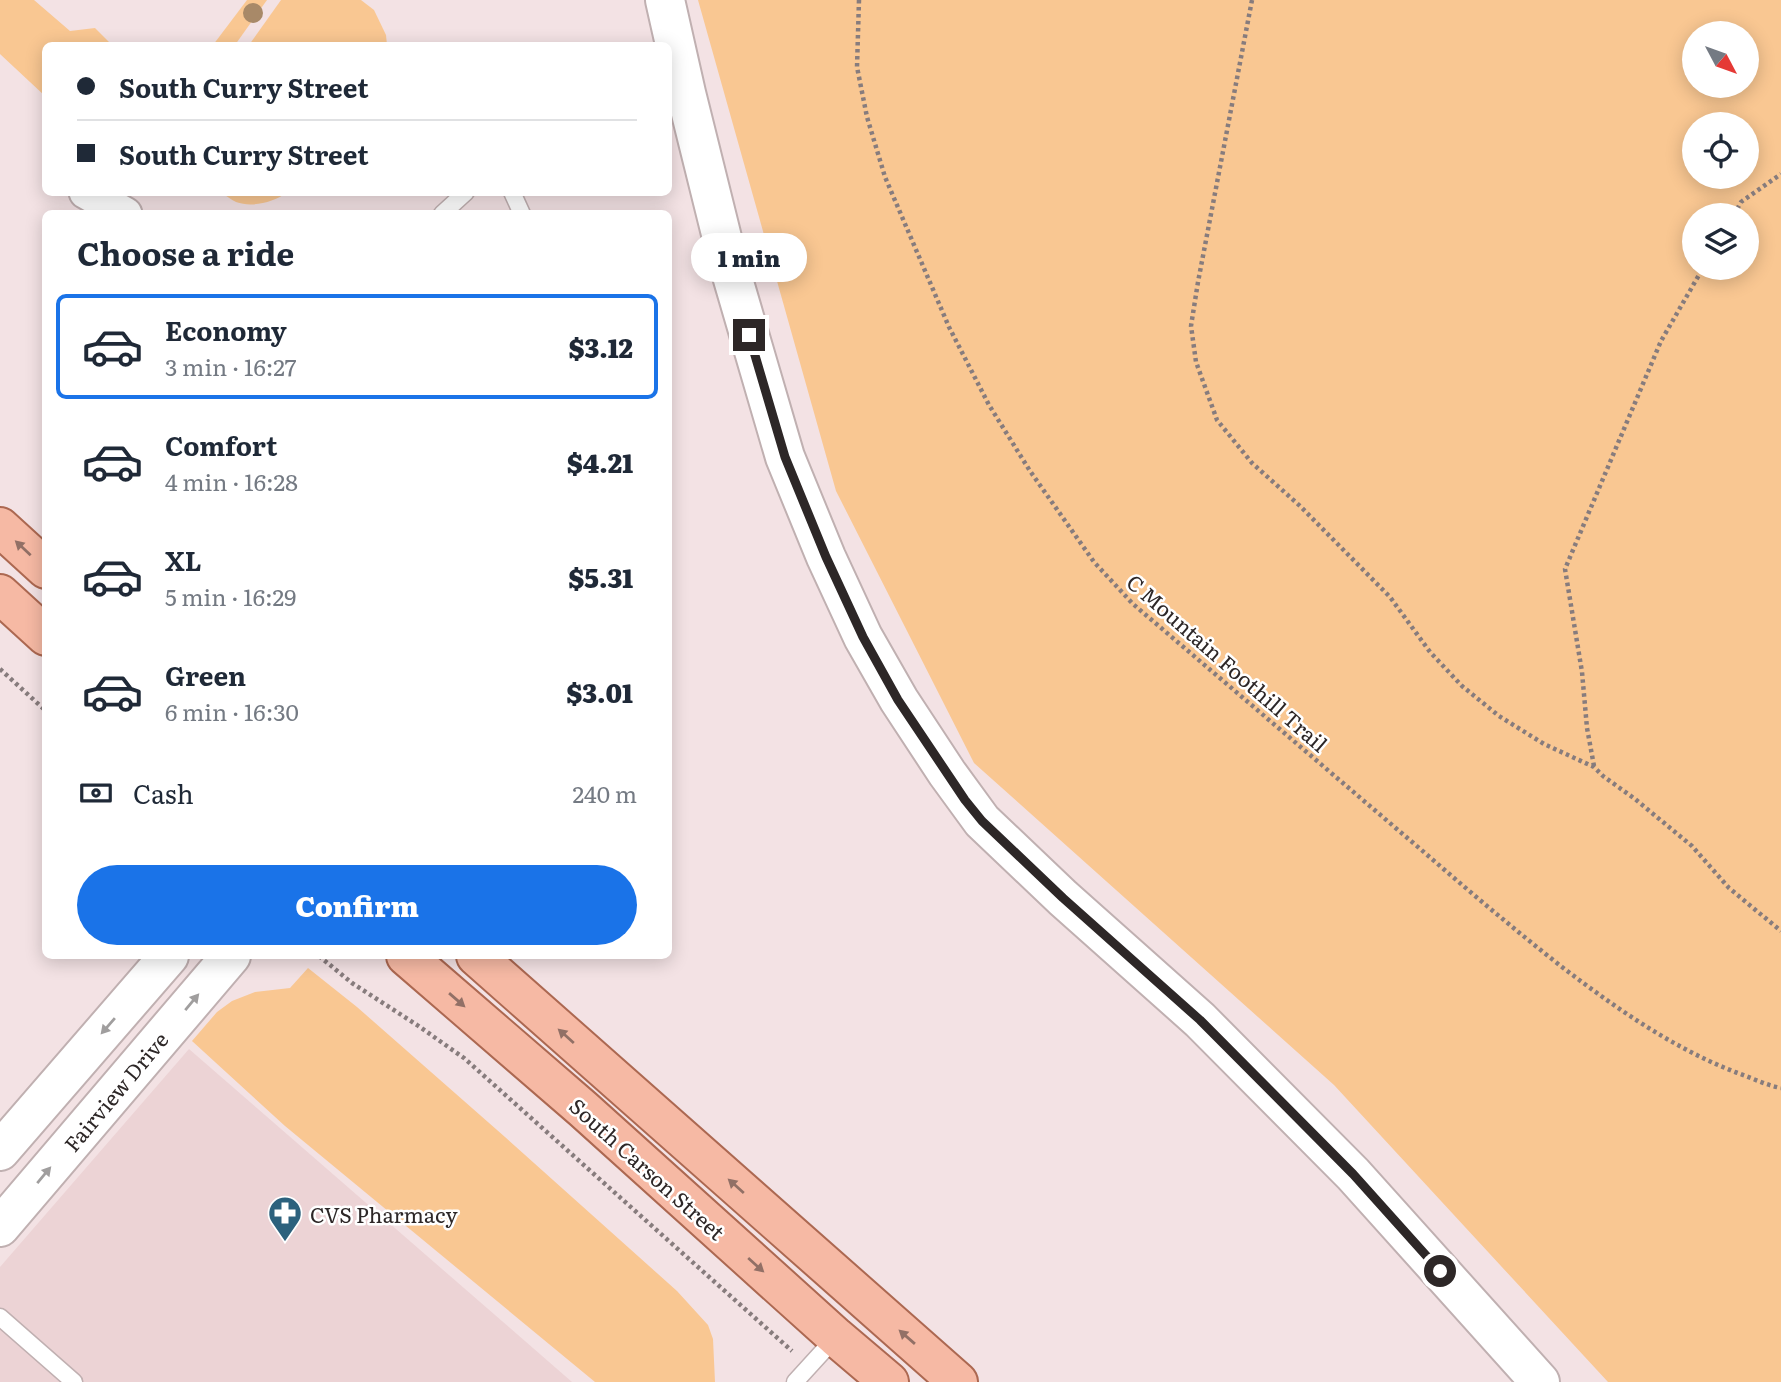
<!DOCTYPE html>
<html lang="en">
<head>
<meta charset="utf-8">
<style>
  :root { --surface:#fff; --page:#f2f2f3; --text:#1f2937; --muted:#747a83; --line:#e0e1e3; --accent:#1a73e8 }
  body { margin:0; font-family:Literata,serif; background:var(--page); color:var(--text); height:100vh; display:flex; flex-direction:column; font-size:26px; white-space:nowrap }
  * { box-sizing:border-box; margin:0 }
  p { font-size:23px; color:var(--muted) }
  .icon { flex:none; width:38px; height:38px; fill:none; stroke:currentColor; stroke-width:2; stroke-linecap:round; stroke-linejoin:round }
  .map { position:relative; flex:1; overflow:hidden }
  .details { position:absolute; left:42px; top:210px; width:630px; height:749px; display:flex; flex-direction:column; background:var(--surface); border-radius:10px; box-shadow:0 4px 18px #0003 }
  .details>* { flex:none }
  .top-card { position:absolute; left:42px; top:42px; width:630px; height:154px; border-radius:10px; box-shadow:0 4px 18px #0003; display:grid; align-content:center; height:154px; padding:0 35px; background:var(--surface) }
  .needle { width:46px; rotate:131deg }
  .buttons { position:absolute; left:1682px; top:21px; display:grid; gap:14px }
  .buttons a { display:grid; place-items:center; width:77px; height:77px; border-radius:50%; background:var(--surface); box-shadow:0 4px 18px #0003; font-size:35px }
  .end { position:absolute; width:32px; height:32px; margin:-16px; border:9px solid #2d2727; background:#fff; box-shadow:0 0 0 4px #fff }
  .from { border-radius:50% }
  .bubble { position:absolute; height:49px; border-radius:24px; background:var(--surface); box-shadow:0 4px 18px #0003; font-size:23px; font-weight:800; line-height:49px; text-align:center }
  .top-card b { display:flex; align-items:center; gap:24px; height:66px; font-size:26px }
  .top-card b+b { border-top:2px solid var(--line) }
  .top-card i { width:18px; height:18px; background:var(--text) }
  ul { padding:0; list-style:none }
  li { display:flex; align-items:center; gap:21px; height:105px; margin:0 14px 10px; padding:0 21px; border:4px solid transparent; border-radius:10px }
  li div { flex:1 }
  li b { display:block; font-size:26px }
  li em { font-style:normal; font-weight:800 }
  li.current { border-color:var(--accent) }
  li>.icon { width:63px; height:63px; stroke-width:1.5 }
  h2 { padding:0 35px; font-size:32px; line-height:84px }
  .pay { display:flex; align-items:center; gap:18px; height:77px; padding:0 35px; font-size:26px }
  .pay p { margin-inline-start:auto }
  .action { display:flex; gap:14px; margin-top:auto; padding:14px 35px }
  .action a { flex:1; height:80px; border-radius:42px; background:var(--accent); color:#fff; font-size:28px; font-weight:800; line-height:80px; text-align:center }
  .map>svg:first-child { display:block }
  .built { fill:#ecd3d5 }
  .green { fill:#f9c792; fill-rule:evenodd }
  .lines { fill:none; stroke-linecap:round; stroke-linejoin:round }
  .service-casing { stroke:#c0b0b1; stroke-width:19 }
  .minor-casing { stroke:#c0b0b1; stroke-width:37 }
  .tertiary-casing { stroke:#c0b0b1; stroke-width:42 }
  .secondary-casing { stroke:#c0b0b1; stroke-width:42 }
  .primary-casing { stroke:#ac6851; stroke-width:42 }
  .path { stroke:#877c7d; stroke-width:4.5; stroke-dasharray:3.5 3.5; stroke-linecap:butt }
  .service { stroke:#fff; stroke-width:16 }
  .minor { stroke:#fff; stroke-width:33 }
  .tertiary { stroke:#fff; stroke-width:38 }
  .secondary { stroke:#fff; stroke-width:38 }
  .primary { stroke:#f6b9a4; stroke-width:38 }
  .tree { fill:#a88968 }
  .oneway { fill:#927066 }
  .oneway2 { fill:#a09e9e }
  .route { stroke:#2d2727; stroke-width:9 }
  .labels { text-anchor:middle; dominant-baseline:central; stroke-width:5; stroke-linejoin:round; paint-order:stroke }
  .street-label { font-size:21px; fill:#2d2727; stroke:#fff }
  .poi-label { font-size:21px; fill:#2d2727; stroke:#fff; text-anchor:start }
</style>
</head>
<body>
<div class="map">
<svg width="1781" height="1382" viewBox="0 0 1781 1382">
  <rect width="100%" height="100%" fill="#f3e2e4"/>
  <polygon class="built" points="189,1049 572,1382 0,1382 0,1267"/>
  <g class="green">
    <polygon points="0,0 34,0 70,31 95,28 112,45 46,46 45,96 0,54"/>
    <polygon points="247,0 267,0 235,45 213,45"/>
    <polygon points="281,0 361,0 374,10 386,35 387,45 249,45"/>
    <path d="M698,0H1781V1382H1608L1334,1085L974,763L836,491ZM1746,33V86H1694V33ZM1694,124H1746V177H1694ZM1746,215V268H1694V215Z"/>
    <path d="M221,193L286,192V193C274,202 252,208 236,202C231,200 226,195 221,193Z"/>
    <polygon points="308,968 357,1007 505,1137 677,1291 708,1325 713,1339 715,1382 595,1382 285,1126 192,1041 217,1012 232,1001 255,992 290,988"/>
  </g>
  <g class="lines">
    <g class="service-casing">
      <g id="service">
        <polyline points="512,192 522,214"/>
        <polyline points="442,214 466,192"/>
        <polyline points="0,1317 74,1382"/>
        <polyline points="795,1382 836,1337"/>
      </g>
    </g>
    <g class="minor-casing">
      <polyline id="minor" points="86,192 125,214"/>
    </g>
    <g class="tertiary-casing">
      <polyline id="tertiary" points="665,0 686,93 728,262 785,457 826,557 863,637 899,700 947,773 982,821 1063,898 1200,1020 1353,1174 1540,1382"/>
    </g>
    <g class="secondary-casing">
      <g id="secondary">
        <polyline points="0,1151 169,956"/>
        <polyline points="0,1227 231,956"/>
      </g>
    </g>
    <g class="primary-casing">
      <g id="primary">
        <polyline points="0,527 46,569"/>
        <polyline points="0,594 46,636"/>
        <polyline points="406,956 583,1109 836,1337 889,1382"/>
        <polyline points="476,956 958,1382"/>
      </g>
    </g>
    <g class="path">
      <path d="M859,0L857,67L867,117L885,177L949,327L989,405L1030,471L1094,562L1133,604L1425,853C1470,892 1515,930 1562,967C1616,1008 1671,1047 1735,1072C1750,1077 1765,1085 1781,1088"/>
      <polyline points="1252,0 1198,282 1191,326 1196,362 1217,420 1252,463 1300,506 1390,597 1430,652 1462,686 1499,716 1544,744 1594,767 1603,776 1635,799 1692,846 1729,888 1781,931"/>
      <polyline points="1734,215 1741,202 1781,174"/>
      <polyline points="0,669 46,711"/>
      <polyline points="1594,766 1587,728 1582,672 1565,569 1661,341 1703,268"/>
      <polyline points="319,956 352,983 417,1025 464,1058 792,1351"/>
    </g>
    <use href="#service" class="service"/>
    <use href="#minor" class="minor"/>
    <use href="#tertiary" class="tertiary"/>
    <use href="#secondary" class="secondary"/>
    <use href="#primary" class="primary"/>
  </g>
  <circle class="tree" cx="253" cy="13" r="10"/>
  <defs><path id="oneway-solid" d="M-6-.8H1V-3.2L6.5 0L1 3.2V.8H-6Z" transform="scale(1.75)"/></defs>
  <g class="oneway">
    <use href="#oneway-solid" transform="translate(23 548) rotate(-137)"/>
    <use href="#oneway-solid" transform="translate(457 1000) rotate(41)"/>
    <use href="#oneway-solid" transform="translate(566 1036) rotate(-138)"/>
    <use href="#oneway-solid" transform="translate(736 1186) rotate(-138)"/>
    <use href="#oneway-solid" transform="translate(756 1265) rotate(42)"/>
    <use href="#oneway-solid" transform="translate(907 1337) rotate(-139)"/>
  </g>
  <g class="oneway2">
    <use href="#oneway-solid" transform="translate(192 1002) rotate(-50)"/>
    <use href="#oneway-solid" transform="translate(108 1026) rotate(131)"/>
    <use href="#oneway-solid" transform="translate(44 1175) rotate(-50)"/>
  </g>
  <g class="lines">
    <polyline class="route" points="749,335 785,457 826,557 863,637 898,700 965,800 982,821 1063,898 1200,1020 1353,1174 1440,1271"/>
  </g>
  <defs>
    <g id="pharmacy-pin" transform="scale(1.75)"><path d="M0 17L-7.5 6A9.5 9.5 0 1 1 7.5 6Z" fill="#2c617d" stroke="#fff"/><path d="M-2-6h4v4h4v4h-4v4h-4v-4h-4v-4h4Z" fill="#fff"/></g>
  </defs>
  <g fill-rule="evenodd">
    <use href="#pharmacy-pin" x="285" y="1213"/>
  </g>
  <g class="labels">
    <g class="street-label">
      <text transform="translate(1228 662) rotate(41)">C Mountain Foothill Trail</text>
      <text transform="translate(115 1091) rotate(-50)">Fairview Drive</text>
      <text transform="translate(648 1168) rotate(42)">South Carson Street</text>
    </g>
    <g class="poi-label">
      <text x="310" y="1213">CVS Pharmacy</text>
    </g>
  </g>
</svg>
<div class="buttons">
<a><svg class="needle" viewBox="-14 -14 28 28"><path d="M0-13l5 13h-10z" fill="#e53935"/><path d="M0 13l5-13h-10z" fill="#747a83"/></svg></a>
<a><svg class="icon" aria-label="locate" viewBox="0 0 24 24"><circle cx="12" cy="12" r="6"/><path d="M12 2v4M12 18v4M2 12h4M18 12h4"/></svg></a>
<a><svg class="icon" aria-label="layers" viewBox="0 0 24 24"><path d="M12 4l9 5-9 5-9-5zM3 14l9 5 9-5"/></svg></a>
</div>
<i class="end from" style="left:1440px;top:1271px"></i>
<i class="end" style="left:749px;top:335px"></i>
<div class="bubble" style="left:691px;top:233px;width:116px">1 min</div>
<div class="top-card">
<b><i class="from"></i>South Curry Street</b>
<b><i></i>South Curry Street</b>
</div>
<section class="details">
<h2>Choose a ride</h2>
<ul>
<li class="current"><svg class="icon" aria-label="car" viewBox="0 0 24 24"><path d="M5 17H2v-5l4-1 3-4h7l3 4 3 1v5h-3M9 17h6M6 11h13"/><circle cx="7" cy="17" r="2"/><circle cx="17" cy="17" r="2"/></svg><div><b>Economy</b><p>3 min · 16:27</p></div><em>$3.12</em></li>
<li><svg class="icon" aria-label="car" viewBox="0 0 24 24"><path d="M5 17H2v-5l4-1 3-4h7l3 4 3 1v5h-3M9 17h6M6 11h13"/><circle cx="7" cy="17" r="2"/><circle cx="17" cy="17" r="2"/></svg><div><b>Comfort</b><p>4 min · 16:28</p></div><em>$4.21</em></li>
<li><svg class="icon" aria-label="car" viewBox="0 0 24 24"><path d="M5 17H2v-5l4-1 3-4h7l3 4 3 1v5h-3M9 17h6M6 11h13"/><circle cx="7" cy="17" r="2"/><circle cx="17" cy="17" r="2"/></svg><div><b>XL</b><p>5 min · 16:29</p></div><em>$5.31</em></li>
<li><svg class="icon" aria-label="car" viewBox="0 0 24 24"><path d="M5 17H2v-5l4-1 3-4h7l3 4 3 1v5h-3M9 17h6M6 11h13"/><circle cx="7" cy="17" r="2"/><circle cx="17" cy="17" r="2"/></svg><div><b>Green</b><p>6 min · 16:30</p></div><em>$3.01</em></li>
</ul>
<div class="pay"><svg class="icon" aria-label="cash" viewBox="0 0 24 24"><path d="M3 7h18v10H3z"/><circle cx="12" cy="12" r="2"/></svg>Cash<p>240 m</p></div>
<div class="action"><a>Confirm</a></div>
</section>
</div>
</body>
</html>
